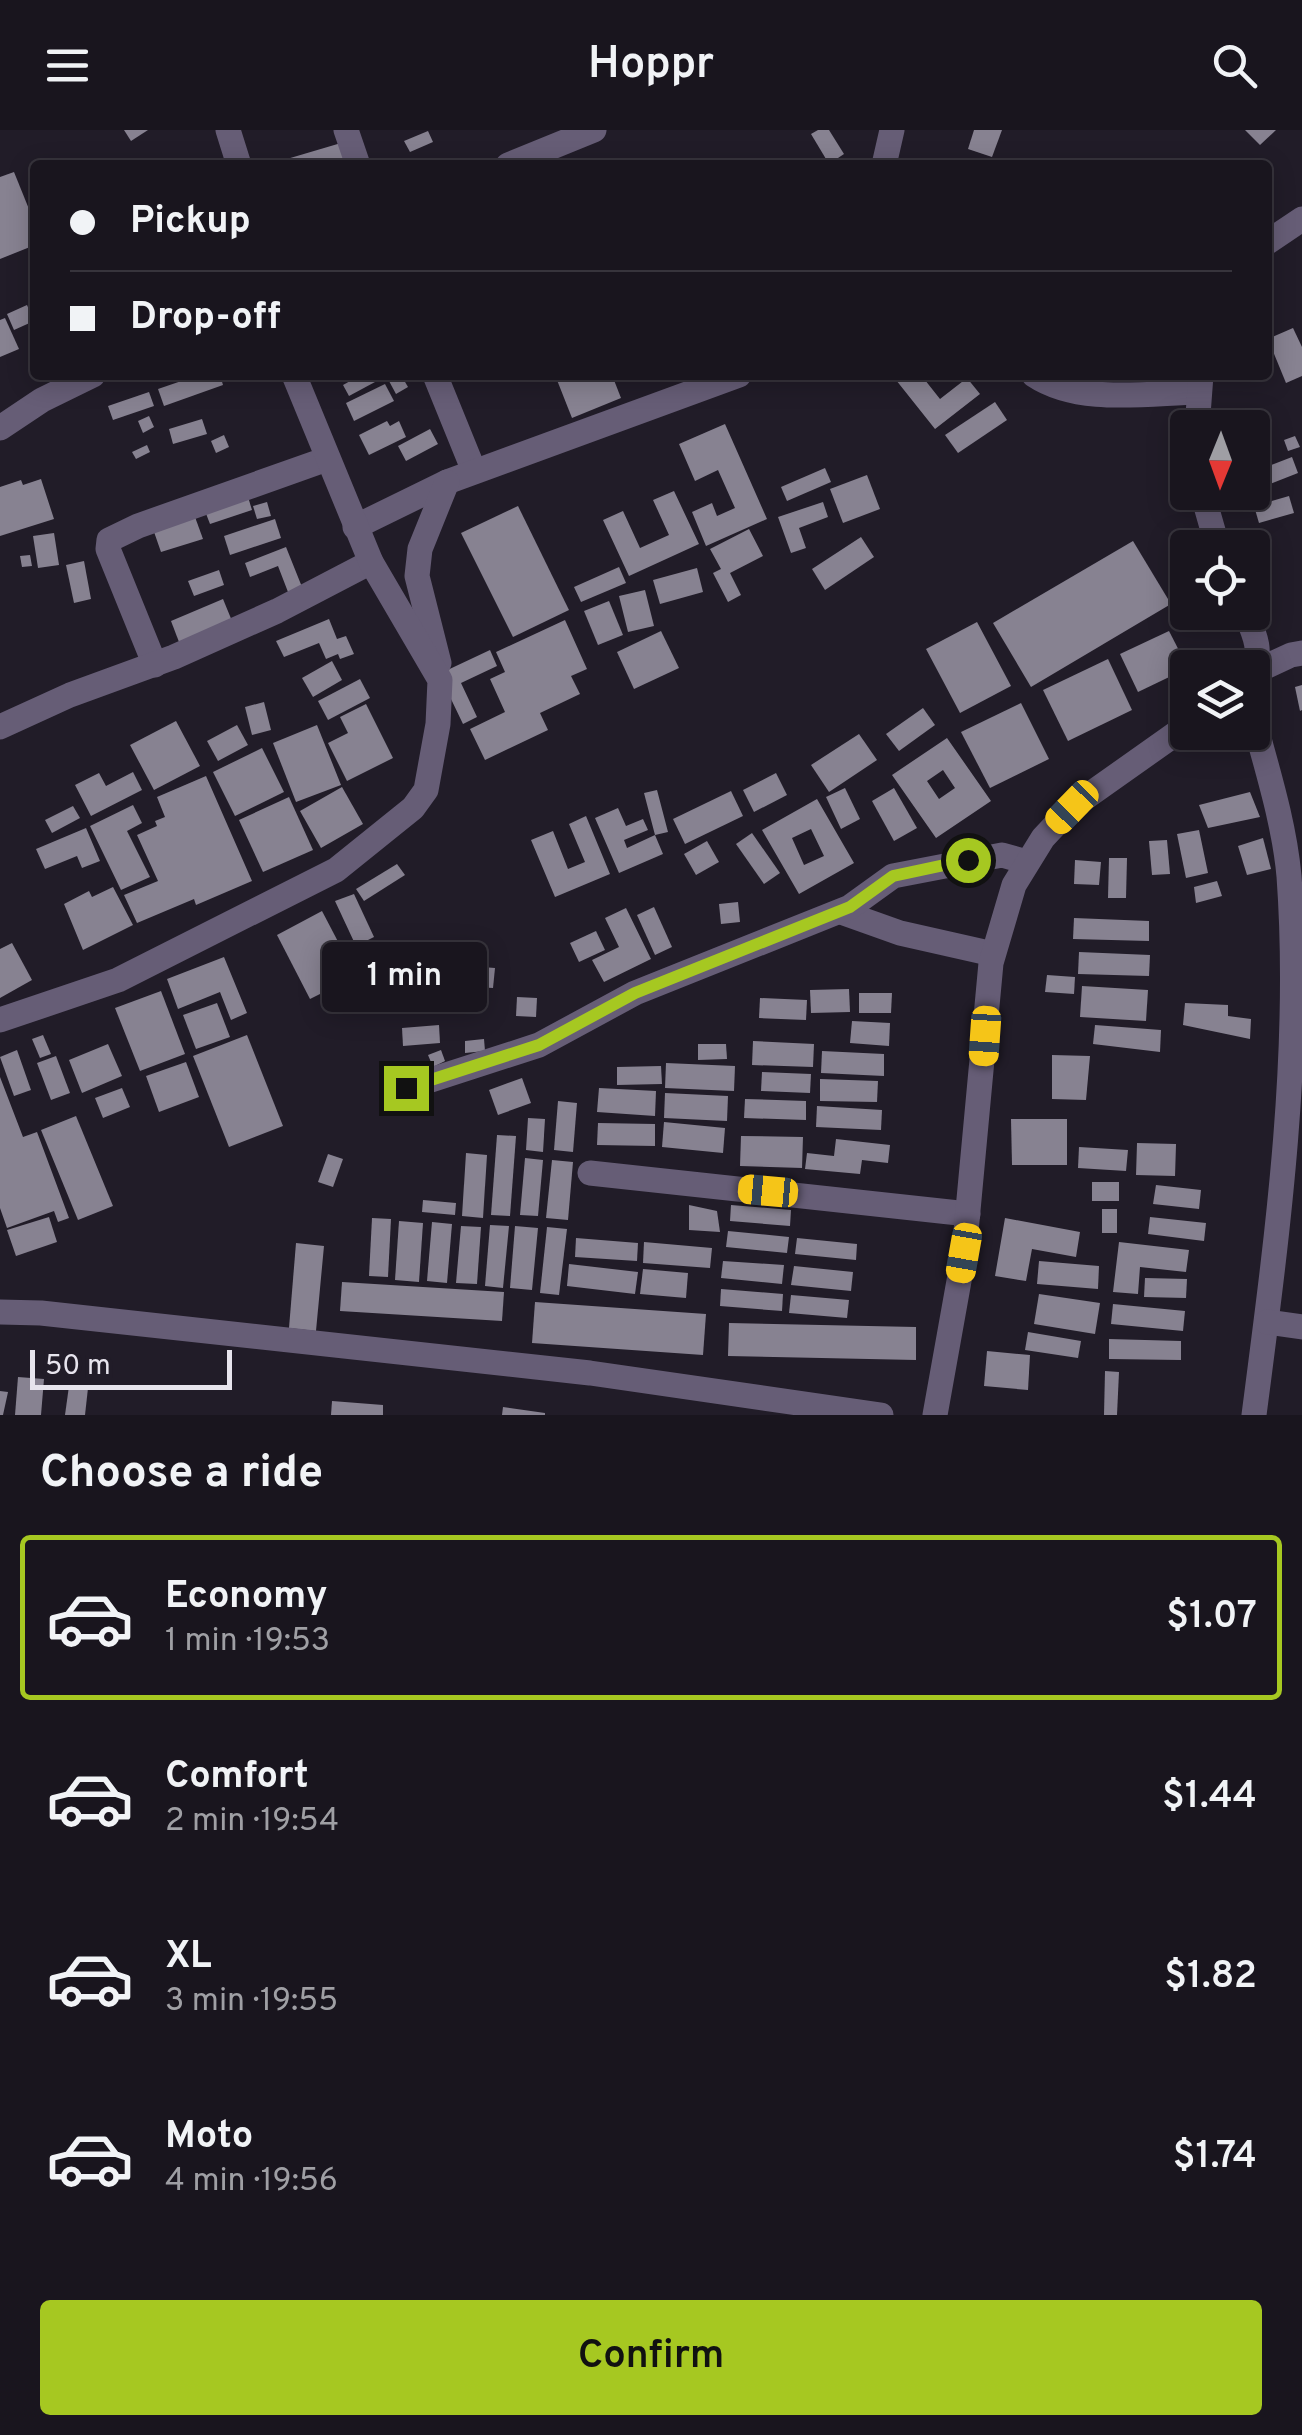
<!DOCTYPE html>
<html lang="en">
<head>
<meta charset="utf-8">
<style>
  :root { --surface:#19151e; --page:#221e27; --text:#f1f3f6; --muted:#9f9fa4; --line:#37343c; --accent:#a6c821 }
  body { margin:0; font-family:Overpass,sans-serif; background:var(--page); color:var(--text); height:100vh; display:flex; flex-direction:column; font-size:38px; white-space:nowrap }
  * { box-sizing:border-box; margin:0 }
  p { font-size:32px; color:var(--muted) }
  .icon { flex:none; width:55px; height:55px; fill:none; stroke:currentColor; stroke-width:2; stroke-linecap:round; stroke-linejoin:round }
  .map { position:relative; height:1285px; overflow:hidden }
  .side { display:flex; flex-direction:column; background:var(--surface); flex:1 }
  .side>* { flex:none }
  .hud { position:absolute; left:30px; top:30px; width:1242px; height:220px; border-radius:10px; box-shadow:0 5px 25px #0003,0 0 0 2px var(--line); display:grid; align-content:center; height:220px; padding:0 40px; background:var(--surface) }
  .needle { width:65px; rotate:181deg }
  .controls { position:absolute; left:1170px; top:280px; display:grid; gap:20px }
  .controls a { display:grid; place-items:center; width:100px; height:100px; border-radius:10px; background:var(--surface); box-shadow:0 5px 25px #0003,0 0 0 2px var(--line); font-size:50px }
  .scale { position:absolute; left:30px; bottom:25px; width:202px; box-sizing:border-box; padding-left:10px; border:5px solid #e7e4ed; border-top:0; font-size:28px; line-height:35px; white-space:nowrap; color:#e7e4ed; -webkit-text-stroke:8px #211c28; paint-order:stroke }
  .end { position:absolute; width:45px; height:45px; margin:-22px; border:12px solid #a6c821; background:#111; box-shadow:0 0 0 5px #111 }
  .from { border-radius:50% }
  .bubble { position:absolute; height:70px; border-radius:10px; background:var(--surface); box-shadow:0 5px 25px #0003,0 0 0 2px var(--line); font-size:32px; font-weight:600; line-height:70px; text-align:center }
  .car { position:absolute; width:30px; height:60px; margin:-30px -15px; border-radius:12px; box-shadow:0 0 8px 2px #0007; background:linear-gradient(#f5c518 24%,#345 0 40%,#f5c518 0 76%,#345 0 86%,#f5c518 0) }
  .hud b { display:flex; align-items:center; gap:35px; height:95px; font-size:38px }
  .hud b+b { border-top:2px solid var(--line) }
  .hud i { width:25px; height:25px; background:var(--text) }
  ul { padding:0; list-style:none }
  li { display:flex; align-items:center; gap:30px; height:165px; margin:0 20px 15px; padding:0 20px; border:5px solid transparent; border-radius:10px }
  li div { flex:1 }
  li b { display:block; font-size:38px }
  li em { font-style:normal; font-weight:600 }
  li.on { border-color:var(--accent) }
  li>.icon { width:90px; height:90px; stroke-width:1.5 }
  h2 { padding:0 40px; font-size:45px; line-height:120px }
  .button { display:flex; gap:20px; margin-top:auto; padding:20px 40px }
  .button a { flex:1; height:115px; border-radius:10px; background:var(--accent); color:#111; font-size:40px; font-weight:600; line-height:115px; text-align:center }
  header { display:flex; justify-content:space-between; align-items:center; height:130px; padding:0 40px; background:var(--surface); font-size:45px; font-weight:600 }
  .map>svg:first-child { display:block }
  .building { fill:#878291; fill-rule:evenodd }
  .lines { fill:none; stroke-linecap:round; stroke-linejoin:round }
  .minor { stroke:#665d76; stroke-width:25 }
  .route { stroke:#a6c821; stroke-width:12 }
</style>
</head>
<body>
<header><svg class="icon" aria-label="menu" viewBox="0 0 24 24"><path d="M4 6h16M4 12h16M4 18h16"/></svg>Hoppr<svg class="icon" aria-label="search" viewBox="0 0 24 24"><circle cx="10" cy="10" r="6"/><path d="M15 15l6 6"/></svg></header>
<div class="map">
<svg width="1302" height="1285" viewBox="0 0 1302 1285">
  <rect width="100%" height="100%" fill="#211c28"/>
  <g class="building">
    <polygon points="124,0 148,0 131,11"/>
    <polygon points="818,0 829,0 844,24 829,34 811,4"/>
    <polygon points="974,0 1002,0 992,27 968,19"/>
    <polygon points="1245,0 1276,0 1260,15"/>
    <polygon points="428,1 433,12 410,22 404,11"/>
    <polygon points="341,13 348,35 270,35 270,34"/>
    <polygon points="14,42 35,94 35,115 0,129 0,47"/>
    <polygon points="27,175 34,191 14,200 7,184"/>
    <polygon points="5,188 19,219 0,227 0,190"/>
    <polygon points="1293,198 1302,217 1302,246 1286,253 1268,209"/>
    <polygon points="199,245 220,245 223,255 164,276 158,259"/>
    <polygon points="361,245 388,245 349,266 343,255"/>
    <polygon points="401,245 408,257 396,264 389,251"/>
    <polygon points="555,245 612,245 621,268 572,288"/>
    <polygon points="903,245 921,245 940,269 967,248 980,264 935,299 896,250"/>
    <polygon points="385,254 394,271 354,291 346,273"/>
    <polygon points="149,262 154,276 113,290 108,276"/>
    <polygon points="995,272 1007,290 958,323 945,305"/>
    <polygon points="149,286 154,297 143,303 138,291"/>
    <polygon points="202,289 207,304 173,314 169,299"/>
    <polygon points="387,291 390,296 399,291 406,307 369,325 359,305"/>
    <polygon points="725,294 767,389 706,416 692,382 712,373 717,386 735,378 718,340 695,351 679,314"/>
    <polygon points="430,299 438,314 406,331 398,316"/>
    <polygon points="224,305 229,317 216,323 211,311"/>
    <polygon points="1295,306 1300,317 1288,321 1284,310"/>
    <polygon points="147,315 150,322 136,329 132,322"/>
    <polygon points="1292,327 1298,343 1262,357 1256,341"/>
    <polygon points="825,338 831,352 787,371 781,357"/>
    <polygon points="867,345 880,379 843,393 830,359"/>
    <polygon points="41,349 54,389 0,406 0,357 21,350 23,355"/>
    <polygon points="674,361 699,414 629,446 603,390 623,381 640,418 669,405 653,370"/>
    <polygon points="1289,366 1294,383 1259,393 1254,376"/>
    <polygon points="248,367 252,380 210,394 205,381"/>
    <polygon points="267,372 271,386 257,389 253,376"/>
    <polygon points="823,372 828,387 799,398 806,418 791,423 778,387"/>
    <polygon points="518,376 569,480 513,507 461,403"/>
    <polygon points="195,387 203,409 161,422 153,399"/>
    <polygon points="275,389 281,408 230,425 224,406"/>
    <polygon points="749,399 763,426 730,443 741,465 728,472 713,443 721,439 710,419"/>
    <polygon points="54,403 59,435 38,438 33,406"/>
    <polygon points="861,407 874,427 825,460 812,439"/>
    <polygon points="1133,411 1171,474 1031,557 993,493"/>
    <polygon points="286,417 302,457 288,462 278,436 250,447 245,433"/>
    <polygon points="30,425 32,436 22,437 20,426"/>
    <polygon points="84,431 91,469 74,473 66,435"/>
    <polygon points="619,437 626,453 581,472 574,457"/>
    <polygon points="697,438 703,462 660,474 653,450"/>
    <polygon points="219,440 224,455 194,466 188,451"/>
    <polygon points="645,460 654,496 628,502 619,466"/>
    <polygon points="223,469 232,491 179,512 171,491"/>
    <polygon points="609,471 623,505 598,515 584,481"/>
    <polygon points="329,489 337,509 346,506 354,524 340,529 338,524 326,529 319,513 284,527 276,511"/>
    <polygon points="565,490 587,539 571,546 580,564 540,583 548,600 485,630 470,599 505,582 490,549 505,542 496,522"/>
    <polygon points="977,492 1011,556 960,583 926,519"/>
    <polygon points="661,501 679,538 634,559 617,522"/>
    <polygon points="1169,501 1188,538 1138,562 1120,524"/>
    <polygon points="490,520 497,536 461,553 477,587 463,594 439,544"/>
    <polygon points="1108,529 1132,580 1068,611 1043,560"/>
    <polygon points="332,531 342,550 313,567 302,548"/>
    <polygon points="360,549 370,568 328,590 318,571"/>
    <polygon points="1302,555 1302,580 1300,581 1295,557"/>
    <polygon points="264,572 271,600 252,605 245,577"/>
    <polygon points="1021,573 1049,629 990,658 961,602"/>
    <polygon points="366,574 393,628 347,651 328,613 348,603 340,587"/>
    <polygon points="923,578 935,595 899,621 886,604"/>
    <polygon points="176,591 200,636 154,660 130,615"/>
    <polygon points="237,595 248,615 218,631 207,611"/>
    <polygon points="317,595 341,655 296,672 273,613"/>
    <polygon points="859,604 877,630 829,662 811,635"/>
    <path d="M947,608L991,671L936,708L892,645ZM943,640L955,658L939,669L927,651Z"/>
    <polygon points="262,618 284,662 235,686 213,642"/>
    <polygon points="133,642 142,660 91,686 75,655 99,643 106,656"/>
    <polygon points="776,643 787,665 754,682 743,660"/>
    <polygon points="206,646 252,751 196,775 194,769 137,793 124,765 158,751 137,705 157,696 155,691 165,687 157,667"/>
    <polygon points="342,657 363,694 321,718 300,681"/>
    <polygon points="845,658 860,689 841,699 826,667"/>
    <polygon points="894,658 917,698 894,711 872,671"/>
    <polygon points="657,660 668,702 655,705 663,724 619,743 595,688 618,678 626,696 643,689 648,700 624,710 627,718 655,705 644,663"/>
    <polygon points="731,661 743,686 685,714 673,689"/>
    <polygon points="1250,662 1260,687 1208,698 1199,675"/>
    <polygon points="289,667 313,720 263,742 239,690"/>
    <path d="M817,669L854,733L799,764L762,700ZM811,699L824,726L804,735L792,708Z"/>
    <polygon points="133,675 142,693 127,701 150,747 121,760 90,696"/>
    <polygon points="73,676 80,688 52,703 45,690"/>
    <polygon points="586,686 610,744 555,767 531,710 553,701 568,739 585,732 569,694"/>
    <polygon points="86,698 100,731 82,738 77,726 45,739 36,719"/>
    <polygon points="1199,700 1208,743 1186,748 1177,704"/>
    <polygon points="752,703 780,743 764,754 736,714"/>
    <polygon points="1263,708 1271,739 1247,745 1238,716"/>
    <polygon points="1167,710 1170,744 1152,745 1149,711"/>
    <polygon points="707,711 719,732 696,745 684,724"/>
    <polygon points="1109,728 1127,728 1126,768 1108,768"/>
    <polygon points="1075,730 1101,732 1099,755 1074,754"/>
    <polygon points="397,734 405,745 364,771 356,759"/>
    <polygon points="1217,751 1222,766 1196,773 1194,757"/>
    <polygon points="113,757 133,795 83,820 64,774 89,761 92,767"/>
    <polygon points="354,764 374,807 356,816 335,771"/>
    <polygon points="738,772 740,792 721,794 719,774"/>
    <polygon points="654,777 672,817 655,825 637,785"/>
    <polygon points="626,778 651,829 604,852 592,830 619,817 605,788"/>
    <polygon points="322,781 356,846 310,869 277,805"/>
    <polygon points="1074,788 1149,791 1149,811 1073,809"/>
    <polygon points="596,801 605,820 579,832 570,813"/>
    <polygon points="12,813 32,850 0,868 0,819"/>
    <polygon points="1079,822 1150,825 1149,846 1078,844"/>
    <polygon points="224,827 247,883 231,890 220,862 178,879 167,849"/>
    <polygon points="443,834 495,838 493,858 441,855"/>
    <polygon points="1047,845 1075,847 1074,864 1045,862"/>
    <polygon points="1082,856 1148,860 1146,891 1080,887"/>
    <polygon points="849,859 850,882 811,883 810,860"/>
    <polygon points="161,861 185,924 140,941 115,878"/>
    <polygon points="859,863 892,863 891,883 859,883"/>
    <polygon points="517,867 537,868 536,887 516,886"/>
    <polygon points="760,868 807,870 806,890 759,888"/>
    <polygon points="217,873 230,907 196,919 183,885"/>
    <polygon points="1185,873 1228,875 1228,886 1251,889 1250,909 1183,895"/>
    <polygon points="852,891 890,893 889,916 850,913"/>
    <polygon points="439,895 440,913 403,916 402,898"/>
    <polygon points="1095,895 1161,900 1160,922 1093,914"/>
    <polygon points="43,905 51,924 40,928 32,909"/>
    <polygon points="247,905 283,996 229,1017 193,926"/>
    <polygon points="484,909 485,921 465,923 465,911"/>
    <polygon points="753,911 814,914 813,937 752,935"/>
    <polygon points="108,914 122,946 82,963 69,930"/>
    <polygon points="698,914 726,914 727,929 698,930"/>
    <polygon points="17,920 31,960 14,966 0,927"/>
    <polygon points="441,920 445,931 433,937 428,925"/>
    <polygon points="822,921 884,924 884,946 821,943"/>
    <polygon points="1052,925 1090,926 1086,970 1052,969"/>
    <polygon points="56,926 70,963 51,970 37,933"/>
    <polygon points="186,932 199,967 159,982 146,946"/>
    <polygon points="666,933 735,936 734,961 665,958"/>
    <polygon points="661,936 662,954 617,955 617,937"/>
    <polygon points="762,942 811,944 810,963 761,961"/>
    <polygon points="0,947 23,1007 37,1002 69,1088 58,1092 54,1081 7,1098 0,1078"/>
    <polygon points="522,948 531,973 498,985 489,960"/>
    <polygon points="820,949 878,951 877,972 820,971"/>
    <polygon points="122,958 130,977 103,988 95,968"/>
    <polygon points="599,958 656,961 655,986 597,982"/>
    <polygon points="665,963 728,966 727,991 664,988"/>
    <polygon points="745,969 806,971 806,990 744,988"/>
    <polygon points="558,971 577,973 573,1022 554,1020"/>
    <polygon points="817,976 882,980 881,1000 816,997"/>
    <polygon points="76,986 113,1076 78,1090 41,1000"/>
    <polygon points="528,988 545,989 543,1022 526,1020"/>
    <polygon points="1011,989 1067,989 1067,1035 1012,1035"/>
    <polygon points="664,992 725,998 723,1023 662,1017"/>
    <polygon points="598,993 655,994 655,1016 597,1015"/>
    <polygon points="497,1005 516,1006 510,1086 491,1085"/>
    <polygon points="741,1006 803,1007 802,1038 740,1036"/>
    <polygon points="836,1009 890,1015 888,1033 862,1030 860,1044 805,1039 807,1023 834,1026"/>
    <polygon points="1137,1013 1176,1014 1175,1046 1136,1045"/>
    <polygon points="1079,1017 1128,1020 1126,1041 1078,1038"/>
    <polygon points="466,1023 487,1025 483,1088 462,1086"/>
    <polygon points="328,1024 343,1029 333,1057 318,1052"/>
    <polygon points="525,1028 543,1030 538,1086 520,1085"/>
    <polygon points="552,1030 573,1032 568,1090 546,1088"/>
    <rect x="1092" y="1052" width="27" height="19"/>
    <polygon points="1156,1055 1201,1060 1199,1079 1153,1074"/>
    <polygon points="423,1070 456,1073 455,1085 422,1082"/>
    <polygon points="689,1075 717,1081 720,1102 689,1100"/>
    <polygon points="731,1075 791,1080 790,1096 730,1091"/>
    <rect x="1102" y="1079" width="15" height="24"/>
    <polygon points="49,1087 57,1112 16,1126 7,1100"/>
    <polygon points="1150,1087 1206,1093 1204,1111 1148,1104"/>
    <polygon points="372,1088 391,1089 388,1147 369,1146"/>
    <polygon points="1005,1088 1080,1102 1076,1127 1032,1119 1026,1151 995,1146"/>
    <polygon points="399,1091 423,1093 419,1152 395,1150"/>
    <polygon points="432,1092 452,1094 447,1153 427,1151"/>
    <polygon points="490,1095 509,1096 503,1158 485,1156"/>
    <polygon points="461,1096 481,1097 477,1154 456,1153"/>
    <polygon points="515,1096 538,1098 532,1160 510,1158"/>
    <polygon points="547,1097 567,1099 559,1165 540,1163"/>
    <polygon points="728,1101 789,1107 787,1123 726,1117"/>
    <polygon points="576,1108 638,1113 637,1131 575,1127"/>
    <polygon points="797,1108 857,1114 856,1130 795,1124"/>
    <polygon points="644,1112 712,1118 710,1138 643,1133"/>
    <polygon points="1119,1112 1189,1120 1186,1142 1140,1137 1138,1164 1113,1162"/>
    <polygon points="296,1113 324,1116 316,1201 289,1198"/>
    <polygon points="723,1131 784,1135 782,1154 721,1148"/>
    <polygon points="1039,1131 1099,1136 1098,1159 1037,1154"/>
    <polygon points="569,1134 638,1142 635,1164 567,1156"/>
    <polygon points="794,1136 853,1142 851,1161 791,1155"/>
    <polygon points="643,1139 688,1143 686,1168 640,1164"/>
    <polygon points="1145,1148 1187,1149 1186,1168 1144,1167"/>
    <polygon points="342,1152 504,1162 502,1191 340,1181"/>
    <polygon points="721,1159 783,1164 782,1181 720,1176"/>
    <polygon points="1039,1164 1100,1173 1095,1204 1034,1194"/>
    <polygon points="791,1165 849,1170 847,1188 789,1183"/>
    <polygon points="535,1172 706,1184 703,1225 532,1213"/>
    <polygon points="1113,1174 1185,1181 1183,1201 1111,1194"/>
    <polygon points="729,1193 916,1197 916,1230 728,1226"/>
    <polygon points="1028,1202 1081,1211 1078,1228 1025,1220"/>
    <polygon points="1109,1209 1181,1211 1181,1230 1109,1229"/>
    <polygon points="987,1221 1030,1225 1028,1260 984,1256"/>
    <polygon points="1105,1241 1119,1242 1117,1285 1104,1285"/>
    <polygon points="18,1247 44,1249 41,1285 15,1285"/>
    <polygon points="69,1256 88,1258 85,1285 65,1285"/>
    <polygon points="0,1261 8,1262 3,1285 0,1285"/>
    <polygon points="332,1271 383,1275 383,1285 331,1285"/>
    <polygon points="503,1277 545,1283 545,1285 502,1285"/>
  </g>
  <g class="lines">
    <g class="minor">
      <polyline points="228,0 239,35"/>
      <polyline points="346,0 358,35"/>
      <polyline points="508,35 594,0"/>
      <polyline points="884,35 892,0"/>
      <polyline points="1268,112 1302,89"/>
      <polyline points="435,245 474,341"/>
      <path d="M1034,245C1079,275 1147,263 1199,262"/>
      <polyline points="0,298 42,270 93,245"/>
      <polyline points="1197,298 1201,245"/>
      <polyline points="1202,362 1218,418"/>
      <polyline points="355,397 447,352 739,245"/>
      <path d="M1245,482C1255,505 1263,521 1252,545"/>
      <polyline points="439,533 417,446 420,419 447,352"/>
      <polyline points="155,535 108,419 109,410 138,396 327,329"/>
      <polyline points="1254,542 1291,525 1302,523"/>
      <path d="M1252,583C1266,636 1284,691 1289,746C1302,925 1277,1108 1254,1285"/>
      <polyline points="0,597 70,565 174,527 277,481 371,432"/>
      <polyline points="841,782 900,803 993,824"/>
      <polyline points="0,890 118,850 336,740 413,678 426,660 438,594 440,550 371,432 294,245"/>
      <polyline points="406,958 539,915 635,863 850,777 893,746 1002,725 1027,732"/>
      <polyline points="590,1043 968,1084"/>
      <polyline points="0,1182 41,1183 590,1243 881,1285"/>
      <polyline points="1267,1192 1302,1197"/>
      <polyline points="935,1285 964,1123 991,833 1014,755 1043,708 1072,677 1188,595"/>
    </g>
  </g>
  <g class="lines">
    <polyline class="route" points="406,958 539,915 635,863 850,777 893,746 968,730"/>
  </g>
</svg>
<div class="controls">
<a><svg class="needle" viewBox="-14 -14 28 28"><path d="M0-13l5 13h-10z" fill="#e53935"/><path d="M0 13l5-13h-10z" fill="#9f9fa4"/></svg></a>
<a><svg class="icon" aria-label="locate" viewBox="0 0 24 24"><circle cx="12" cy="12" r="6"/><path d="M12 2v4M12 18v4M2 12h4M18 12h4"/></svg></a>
<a><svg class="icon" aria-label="layers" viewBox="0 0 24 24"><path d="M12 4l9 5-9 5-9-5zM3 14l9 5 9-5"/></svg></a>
</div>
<div class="scale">50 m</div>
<i class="end from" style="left:968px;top:730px"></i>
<i class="end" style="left:406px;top:958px"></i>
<div class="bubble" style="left:322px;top:812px;width:165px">1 min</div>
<i class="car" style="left:1072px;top:677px;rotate:224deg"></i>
<i class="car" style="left:985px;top:906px;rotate:184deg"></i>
<i class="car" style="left:768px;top:1061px;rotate:275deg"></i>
<i class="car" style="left:964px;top:1123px;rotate:190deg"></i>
<div class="hud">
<b><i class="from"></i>Pickup</b>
<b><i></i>Drop-off</b>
</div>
</div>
<section class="side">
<h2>Choose a ride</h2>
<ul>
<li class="on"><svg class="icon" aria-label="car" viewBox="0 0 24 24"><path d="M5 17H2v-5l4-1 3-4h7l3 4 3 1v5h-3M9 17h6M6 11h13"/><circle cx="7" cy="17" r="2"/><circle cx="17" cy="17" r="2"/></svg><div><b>Economy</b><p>1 min · 19:53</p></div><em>$1.07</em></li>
<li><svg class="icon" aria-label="car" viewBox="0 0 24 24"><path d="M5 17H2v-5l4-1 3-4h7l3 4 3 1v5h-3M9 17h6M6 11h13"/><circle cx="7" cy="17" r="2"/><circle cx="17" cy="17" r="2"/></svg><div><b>Comfort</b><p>2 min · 19:54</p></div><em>$1.44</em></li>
<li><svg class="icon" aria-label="car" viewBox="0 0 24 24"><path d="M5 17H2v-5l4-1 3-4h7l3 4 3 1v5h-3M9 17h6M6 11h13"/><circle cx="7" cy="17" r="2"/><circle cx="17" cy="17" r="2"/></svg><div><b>XL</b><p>3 min · 19:55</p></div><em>$1.82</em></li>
<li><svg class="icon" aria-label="car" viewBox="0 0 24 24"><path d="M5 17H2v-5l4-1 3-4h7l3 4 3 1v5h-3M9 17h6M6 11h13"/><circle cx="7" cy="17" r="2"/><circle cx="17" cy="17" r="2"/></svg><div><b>Moto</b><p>4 min · 19:56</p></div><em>$1.74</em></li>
</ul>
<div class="button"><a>Confirm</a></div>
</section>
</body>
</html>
